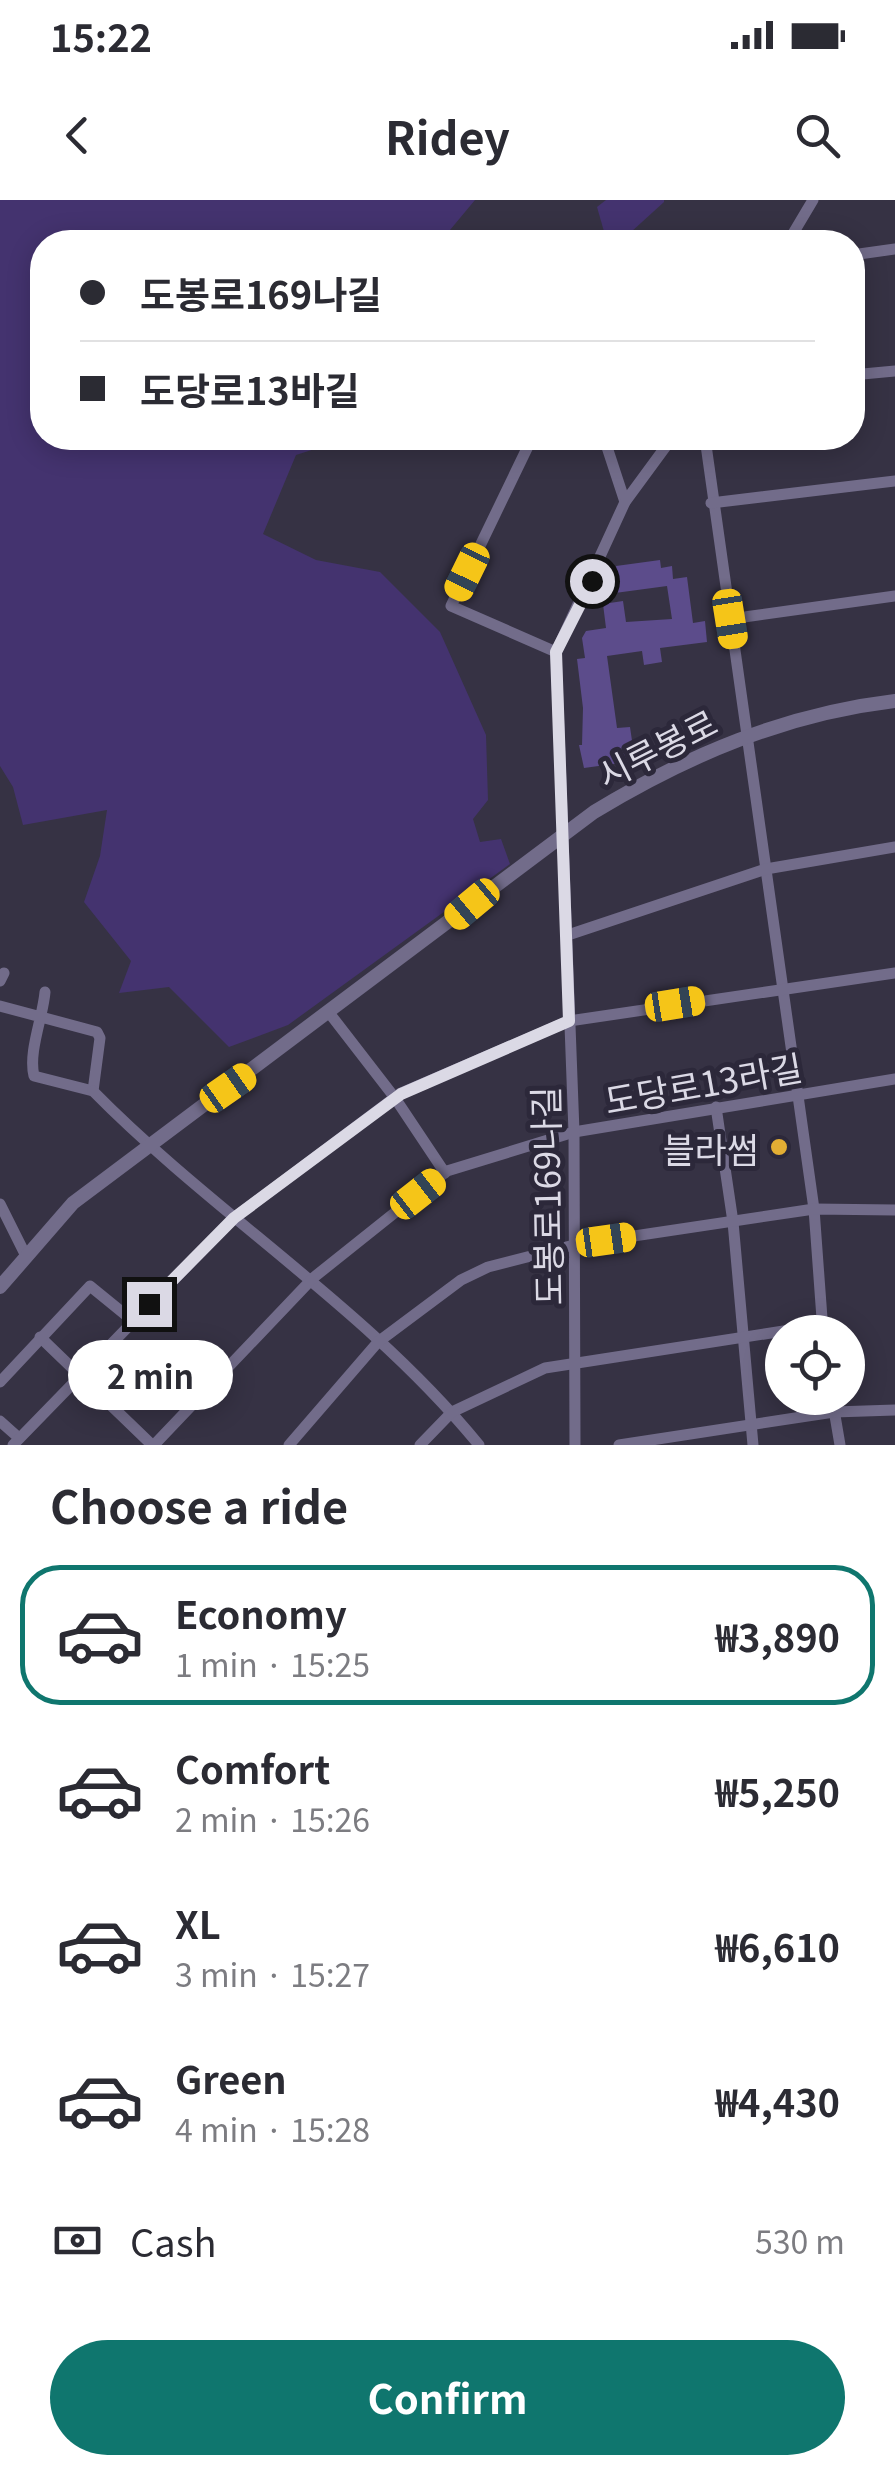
<!DOCTYPE html>
<html lang="en">
<head>
<meta charset="utf-8">
<style>
  :root { --surface:#fff; --page:#f7f7f7; --text:#2b2b33; --muted:#7c7c81; --line:#e1e1e2; --accent:#0f766e }
  body { margin:0; font-family:Georgia,"Noto Sans KR",serif; background:var(--page); color:var(--text); height:100vh; display:flex; flex-direction:column; font-size:38px; white-space:nowrap }
  * { box-sizing:border-box; margin:0 }
  p { font-size:32px; color:var(--muted) }
  .icon { flex:none; width:55px; height:55px; fill:none; stroke:currentColor; stroke-width:2; stroke-linecap:round; stroke-linejoin:round }
  .map { position:relative; height:1245px; overflow:hidden }
  .details { display:flex; flex-direction:column; background:var(--surface); flex:1 }
  .details>* { flex:none }
  .top-card { position:absolute; left:30px; top:30px; width:835px; height:220px; border-radius:40px; box-shadow:0 5px 25px #0003; display:grid; align-content:center; height:220px; padding:0 50px; background:var(--surface) }
  .tools { position:absolute; left:765px; top:1115px; display:grid; gap:20px }
  .tools a { display:grid; place-items:center; width:100px; height:100px; border-radius:50%; background:var(--surface); box-shadow:0 5px 25px #0003; font-size:50px }
  .end { position:absolute; width:45px; height:45px; margin:-22px; border:12px solid #dbd9e5; background:#111; box-shadow:0 0 0 5px #111 }
  .from { border-radius:50% }
  .bubble { position:absolute; height:70px; border-radius:35px; background:var(--surface); box-shadow:0 5px 25px #0003; font-size:32px; font-weight:700; line-height:70px; text-align:center }
  .car { position:absolute; width:30px; height:60px; margin:-30px -15px; border-radius:12px; box-shadow:0 0 8px 2px #0007; background:linear-gradient(#f5c518 24%,#345 0 40%,#f5c518 0 76%,#345 0 86%,#f5c518 0) }
  .top-card b { display:flex; align-items:center; gap:35px; height:95px; font-size:38px }
  .top-card b+b { border-top:2px solid var(--line) }
  .top-card i { width:25px; height:25px; background:var(--text) }
  ul { padding:0; list-style:none }
  li { display:flex; align-items:center; gap:30px; height:140px; margin:0 20px 15px; padding:0 30px; border:5px solid transparent; border-radius:40px }
  li div { flex:1 }
  li b { display:block; font-size:38px }
  li em { font-style:normal; font-weight:700 }
  li.current { border-color:var(--accent) }
  li>.icon { width:90px; height:90px; stroke-width:1.5 }
  h2 { padding:0 50px; font-size:45px; line-height:120px }
  .pay { display:flex; align-items:center; gap:25px; height:110px; padding:0 50px; font-size:38px }
  .pay p { margin-inline-start:auto }
  .cta { display:flex; gap:20px; margin-top:auto; padding:20px 50px }
  .cta a { flex:1; height:115px; border-radius:60px; background:var(--accent); color:#fff; font-size:40px; font-weight:700; line-height:115px; text-align:center }
  .status { display:flex; justify-content:space-between; align-items:center; height:70px; padding:0 50px; background:var(--surface); direction:ltr }
  .status svg { height:28px; fill:currentColor }
  header { display:flex; justify-content:space-between; align-items:center; height:130px; padding:0 50px; background:var(--surface); font-size:45px; font-weight:700 }
  .map>svg:first-child { display:block }
  .green { fill:#44336f }
  .building { fill:#5c4c8b }
  .lines { fill:none; stroke-linecap:round; stroke-linejoin:round }
  .minor { stroke:#726c8a; stroke-width:11 }
  .tertiary { stroke:#726c8a; stroke-width:14 }
  .route { stroke:#dbd9e5; stroke-width:12 }
  .poi-dot { fill:#e3ae34; stroke:#2c283a; stroke-width:4 }
  .labels { text-anchor:middle; dominant-baseline:central; stroke-width:10; stroke-linejoin:round; paint-order:stroke }
  .street-label { font-size:35px; fill:#dbd9e5; stroke:#2c283a }
  .poi-label { font-size:35px; fill:#dbd9e5; stroke:#2c283a; text-anchor:end }
</style>
</head>
<body>
<div class="status"><b>15:22</b><svg viewBox="0 0 49 12"><path d="M0 12V9h3v3zM5 12V6h3v6zM10 12V3h3v9zM15 12V0h3v12zM26 1h20v11H26zM47 4h2v5h-2z"/></svg></div>
<header><svg class="icon" aria-label="back" viewBox="0 0 24 24"><path d="M15 5l-7 7 7 7"/></svg>Ridey<svg class="icon" aria-label="search" viewBox="0 0 24 24"><circle cx="10" cy="10" r="6"/><path d="M15 15l6 6"/></svg></header>
<div class="map">
<svg width="895" height="1245" viewBox="0 0 895 1245">
  <rect width="100%" height="100%" fill="#363244"/>
  <g class="green">
    <polygon points="0,0 475,0 440,42 42,42 42,238 349,238 296,255 263,334 316,360 380,372 440,432 486,535 488,600 473,619 480,642 501,639 510,664 288,825 229,847 169,787 119,793 131,761 84,702 100,656 107,610 23,625 13,587 0,566"/>
    <polygon points="606,0 664,0 664,2 620,42 607,42 597,7"/>
  </g>
  <polygon class="building" points="660,360 661,368 672,366 673,379 687,377 693,423 705,421 707,442 660,448 662,462 644,465 642,451 607,456 617,528 630,527 635,561 584,568 579,545 582,545 583,508 577,459 585,458 582,438 586,431 606,428 603,404 623,401 626,422 672,419 667,386 615,393 612,374 617,373 616,366"/>
  <g class="lines">
    <g class="minor">
      <polyline points="788,42 813,0"/>
      <polyline points="852,55 895,49"/>
      <polyline points="852,175 895,171"/>
      <polyline points="532,238 451,406 556,452"/>
      <polyline points="604,238 625,302"/>
      <polyline points="705,238 814,1009 823,1132"/>
      <polyline points="711,303 895,281"/>
      <polyline points="730,419 895,396"/>
      <polyline points="568,735 766,669 895,647"/>
      <polyline points="0,781 4,773"/>
      <path d="M0,806L97,832L100,838L93,891L34,876C28,852 43,817 45,792"/>
      <polyline points="330,814 395,898 445,973"/>
      <path d="M93,891C215,1015 368,1109 479,1245"/>
      <polyline points="716,907 733,1022 753,1245"/>
      <polyline points="0,1004 26,1056"/>
      <polyline points="40,1137 152,1245"/>
      <polyline points="0,1182 90,1086 133,1121"/>
      <polyline points="832,1198 840,1245"/>
      <polyline points="0,1221 19,1238"/>
      <polyline points="13,1245 234,1018 401,893 569,821 895,773"/>
      <polyline points="154,1245 313,1078 447,971 574,932 895,879"/>
      <polyline points="289,1245 378,1142 461,1080 488,1067 574,1045 814,1009 895,1010"/>
      <polyline points="420,1245 452,1212 545,1168 822,1125"/>
      <polyline points="575,1245 574,932 556,452 625,302 672,238"/>
      <polyline points="619,1245 834,1212 895,1210"/>
    </g>
    <path class="tertiary" d="M0,1087L73,1003L594,612C688,555 785,514 895,501"/>
  </g>
  <g class="lines">
    <polyline class="route" points="149,1104 234,1018 401,894 569,821 556,452 592,381"/>
  </g>
  <circle class="poi-dot" cx="779" cy="947" r="10"/>
  <g class="labels">
    <g class="street-label">
      <text transform="translate(656 547) rotate(-27)">시루봉로</text>
      <text transform="translate(703 882) rotate(-10)">도당로13라길</text>
      <text transform="translate(545 996) rotate(-91)">도봉로169나길</text>
    </g>
    <g class="poi-label">
      <text x="759" y="947">블라썸</text>
    </g>
  </g>
</svg>
<div class="tools">
<a><svg class="icon" aria-label="locate" viewBox="0 0 24 24"><circle cx="12" cy="12" r="6"/><path d="M12 2v4M12 18v4M2 12h4M18 12h4"/></svg></a>
</div>
<i class="end from" style="left:592px;top:381px"></i>
<i class="end" style="left:149px;top:1104px"></i>
<div class="bubble" style="left:68px;top:1140px;width:165px">2 min</div>
<i class="car" style="left:467px;top:372px;rotate:206deg"></i>
<i class="car" style="left:730px;top:419px;rotate:171deg"></i>
<i class="car" style="left:472px;top:704px;rotate:230deg"></i>
<i class="car" style="left:675px;top:804px;rotate:81deg"></i>
<i class="car" style="left:228px;top:888px;rotate:55deg"></i>
<i class="car" style="left:418px;top:994px;rotate:52deg"></i>
<i class="car" style="left:606px;top:1040px;rotate:82deg"></i>
<div class="top-card">
<b><i class="from"></i>도봉로169나길</b>
<b><i></i>도당로13바길</b>
</div>
</div>
<section class="details">
<h2>Choose a ride</h2>
<ul>
<li class="current"><svg class="icon" aria-label="car" viewBox="0 0 24 24"><path d="M5 17H2v-5l4-1 3-4h7l3 4 3 1v5h-3M9 17h6M6 11h13"/><circle cx="7" cy="17" r="2"/><circle cx="17" cy="17" r="2"/></svg><div><b>Economy</b><p>1 min · 15:25</p></div><em>₩3,890</em></li>
<li><svg class="icon" aria-label="car" viewBox="0 0 24 24"><path d="M5 17H2v-5l4-1 3-4h7l3 4 3 1v5h-3M9 17h6M6 11h13"/><circle cx="7" cy="17" r="2"/><circle cx="17" cy="17" r="2"/></svg><div><b>Comfort</b><p>2 min · 15:26</p></div><em>₩5,250</em></li>
<li><svg class="icon" aria-label="car" viewBox="0 0 24 24"><path d="M5 17H2v-5l4-1 3-4h7l3 4 3 1v5h-3M9 17h6M6 11h13"/><circle cx="7" cy="17" r="2"/><circle cx="17" cy="17" r="2"/></svg><div><b>XL</b><p>3 min · 15:27</p></div><em>₩6,610</em></li>
<li><svg class="icon" aria-label="car" viewBox="0 0 24 24"><path d="M5 17H2v-5l4-1 3-4h7l3 4 3 1v5h-3M9 17h6M6 11h13"/><circle cx="7" cy="17" r="2"/><circle cx="17" cy="17" r="2"/></svg><div><b>Green</b><p>4 min · 15:28</p></div><em>₩4,430</em></li>
</ul>
<div class="pay"><svg class="icon" aria-label="cash" viewBox="0 0 24 24"><path d="M3 7h18v10H3z"/><circle cx="12" cy="12" r="2"/></svg>Cash<p>530 m</p></div>
<div class="cta"><a>Confirm</a></div>
</section>
</body>
</html>
